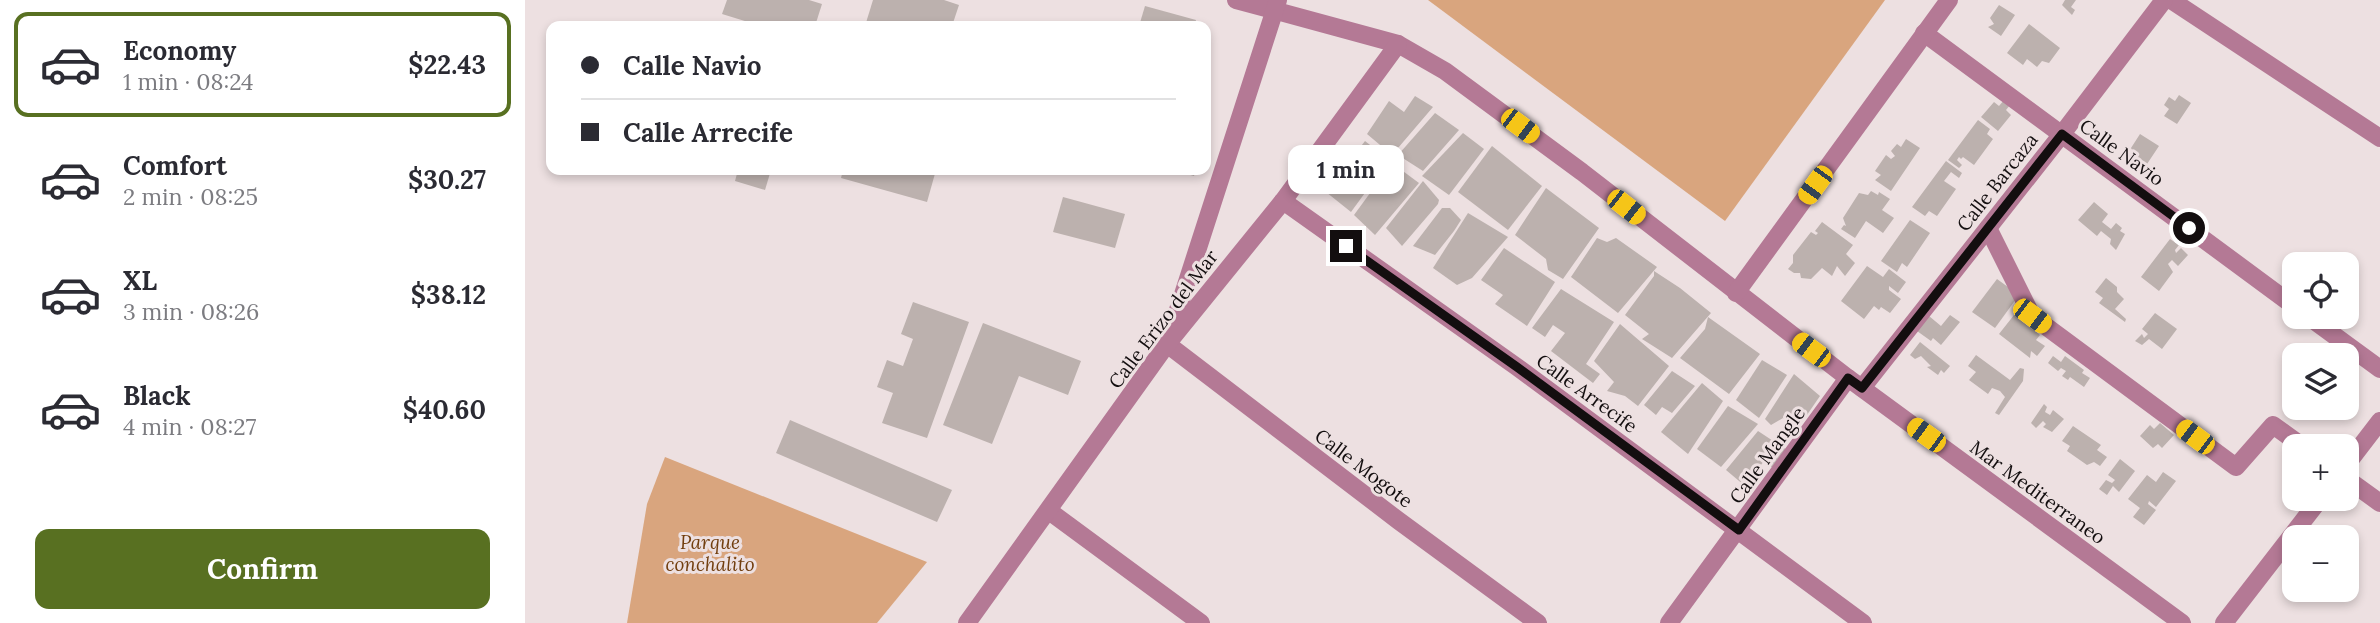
<!DOCTYPE html>
<html lang="en">
<head>
<meta charset="utf-8">
<style>
  :root { --surface:#fff; --page:#f2f2f3; --text:#2b2b33; --muted:#7c7c81; --line:#e1e1e2; --accent:#587021 }
  body { margin:0; font-family:Lora,serif; background:var(--page); color:var(--text); height:100vh; display:flex; flex-direction:column; font-size:26px; white-space:nowrap }
  * { box-sizing:border-box; margin:0 }
  p { font-size:23px; color:var(--muted) }
  .icon { flex:none; width:38px; height:38px; fill:none; stroke:currentColor; stroke-width:2; stroke-linecap:round; stroke-linejoin:round }
  .map { position:relative; flex:1; overflow:hidden }
  .panel { display:flex; flex-direction:column; background:var(--surface); width:525px }
  .panel>* { flex:none }
  .banner { position:absolute; left:21px; top:21px; width:665px; height:154px; border-radius:14px; box-shadow:0 4px 10px #0003; display:grid; align-content:center; height:154px; padding:0 35px; background:var(--surface) }
  .fabs { position:absolute; left:1757px; top:252px; display:grid; gap:14px }
  .fabs a { display:grid; place-items:center; width:77px; height:77px; border-radius:14px; background:var(--surface); box-shadow:0 4px 10px #0003; font-size:35px }
  .end { position:absolute; width:32px; height:32px; margin:-16px; border:9px solid #130e0f; background:#fff; box-shadow:0 0 0 4px #fff }
  .from { border-radius:50% }
  .bubble { position:absolute; height:49px; border-radius:14px; background:var(--surface); box-shadow:0 4px 10px #0003; font-size:23px; font-weight:700; line-height:49px; text-align:center }
  .car { position:absolute; width:21px; height:42px; margin:-21px -10px; border-radius:9px; box-shadow:0 0 5px 2px #0007; background:linear-gradient(#f5c518 24%,#345 0 40%,#f5c518 0 76%,#345 0 86%,#f5c518 0) }
  .banner b { display:flex; align-items:center; gap:24px; height:66px; font-size:26px }
  .banner b+b { border-top:2px solid var(--line) }
  .banner i { width:18px; height:18px; background:var(--text) }
  ul { padding:12px 0 0; list-style:none }
  li { display:flex; align-items:center; gap:21px; height:105px; margin:0 14px 10px; padding:0 21px; border:4px solid transparent; border-radius:14px }
  li div { flex:1 }
  li b { display:block; font-size:26px }
  li em { font-style:normal; font-weight:700 }
  li.active { border-color:var(--accent) }
  li>.icon { width:63px; height:63px; stroke-width:1.5 }
  .cta { display:flex; gap:14px; margin-top:auto; padding:14px 35px }
  .cta a { flex:1; height:80px; border-radius:14px; background:var(--accent); color:#fff; font-size:28px; font-weight:700; line-height:80px; text-align:center }
  main { display:flex; flex:1; min-height:0 }
  .map>svg:first-child { display:block }
  .green { fill:#d9a57e }
  .building { fill:#bcb1ae }
  .lines { fill:none; stroke-linecap:round; stroke-linejoin:round }
  .minor { stroke:#b47995; stroke-width:18 }
  .route { stroke:#130e0f; stroke-width:9 }
  .labels { text-anchor:middle; dominant-baseline:central; stroke-width:6; stroke-linejoin:round; paint-order:stroke }
  .street-label { font-size:19px; fill:#130e0f; stroke:#ede0e1 }
  .park-label { font-size:19px; font-style:italic; fill:#723e0e; stroke:#ede0e1 }
</style>
</head>
<body>
<main>
<section class="panel">
<ul>
<li class="active"><svg class="icon" aria-label="car" viewBox="0 0 24 24"><path d="M5 17H2v-5l4-1 3-4h7l3 4 3 1v5h-3M9 17h6M6 11h13"/><circle cx="7" cy="17" r="2"/><circle cx="17" cy="17" r="2"/></svg><div><b>Economy</b><p>1 min · 08:24</p></div><em>$22.43</em></li>
<li><svg class="icon" aria-label="car" viewBox="0 0 24 24"><path d="M5 17H2v-5l4-1 3-4h7l3 4 3 1v5h-3M9 17h6M6 11h13"/><circle cx="7" cy="17" r="2"/><circle cx="17" cy="17" r="2"/></svg><div><b>Comfort</b><p>2 min · 08:25</p></div><em>$30.27</em></li>
<li><svg class="icon" aria-label="car" viewBox="0 0 24 24"><path d="M5 17H2v-5l4-1 3-4h7l3 4 3 1v5h-3M9 17h6M6 11h13"/><circle cx="7" cy="17" r="2"/><circle cx="17" cy="17" r="2"/></svg><div><b>XL</b><p>3 min · 08:26</p></div><em>$38.12</em></li>
<li><svg class="icon" aria-label="car" viewBox="0 0 24 24"><path d="M5 17H2v-5l4-1 3-4h7l3 4 3 1v5h-3M9 17h6M6 11h13"/><circle cx="7" cy="17" r="2"/><circle cx="17" cy="17" r="2"/></svg><div><b>Black</b><p>4 min · 08:27</p></div><em>$40.60</em></li>
</ul>
<div class="cta"><a>Confirm</a></div>
</section>
<div class="map">
<svg width="1855" height="623" viewBox="0 0 1855 623">
  <rect width="100%" height="100%" fill="#ede0e1"/>
  <g class="green">
    <polygon points="903,0 1360,0 1200,221"/>
    <polygon points="140,457 402,562 352,623 102,623 122,504"/>
  </g>
  <g class="building">
    <polygon points="202,0 284,0 297,4 290,26 236,26 197,14"/>
    <polygon points="348,0 419,0 434,5 427,26 340,26"/>
    <polygon points="1540,0 1551,0 1546,7 1550,10 1547,15 1537,5"/>
    <polygon points="1474,5 1490,15 1476,36 1463,27 1469,24 1465,18"/>
    <polygon points="620,6 671,20 670,26 614,26"/>
    <polygon points="1504,24 1535,48 1524,63 1517,61 1512,67 1502,59 1498,65 1482,53"/>
    <polygon points="1654,95 1666,103 1652,124 1639,116 1644,109 1639,105 1644,97 1650,101"/>
    <polygon points="890,96 908,107 867,155 842,134 864,101 879,112"/>
    <polygon points="1479,100 1485,105 1481,110 1486,115 1473,131 1456,117 1469,102 1474,106"/>
    <polygon points="910,113 934,130 898,171 873,155"/>
    <polygon points="1453,120 1465,129 1462,134 1468,139 1449,165 1438,157 1436,159 1434,157 1432,160 1437,165 1434,168 1423,160"/>
    <polygon points="938,133 959,149 924,195 897,176"/>
    <polygon points="1615,134 1634,146 1620,167 1608,158 1610,155 1606,148"/>
    <polygon points="1381,139 1395,148 1366,191 1350,180 1356,175 1350,171 1361,155 1366,159 1370,156 1366,151 1372,144 1376,147"/>
    <polygon points="840,141 864,160 826,212 801,192"/>
    <polygon points="967,146 1017,186 983,230 933,192"/>
    <polygon points="1421,161 1437,173 1434,178 1426,172 1419,181 1431,189 1412,216 1404,211 1400,216 1387,207"/>
    <polygon points="867,163 894,183 850,235 829,215"/>
    <polygon points="213,170 246,170 240,190 210,181"/>
    <polygon points="318,170 411,170 402,202 316,178"/>
    <polygon points="647,170 671,170 669,176"/>
    <polygon points="898,181 914,200 913,204 877,246 861,228"/>
    <polygon points="1021,188 1074,228 1038,279 1023,270 1021,259 990,235"/>
    <polygon points="1346,191 1353,195 1354,192 1365,199 1357,210 1369,218 1358,233 1341,221 1330,238 1316,229 1319,225 1321,226 1318,218 1334,193 1343,195"/>
    <polygon points="538,197 600,214 590,248 528,232"/>
    <polygon points="1569,202 1583,214 1577,222 1586,229 1591,223 1597,228 1595,231 1600,234 1591,250 1585,244 1586,239 1576,231 1572,236 1553,220"/>
    <polygon points="917,208 925,208 936,220 929,231 910,255 888,246"/>
    <polygon points="943,213 983,237 947,278 932,285 908,268"/>
    <polygon points="1385,220 1405,233 1382,267 1377,263 1372,272 1356,261"/>
    <polygon points="1297,222 1328,245 1321,254 1330,263 1320,276 1312,266 1307,276 1297,268 1286,279 1276,278 1275,273 1269,273 1263,269 1268,263 1268,255 1286,232 1291,235 1293,233 1290,231"/>
    <polygon points="1072,238 1082,242 1091,238 1132,267 1093,313 1046,277"/>
    <polygon points="1645,239 1654,245 1650,250 1651,253 1656,248 1663,255 1653,266 1647,260 1643,264 1648,272 1634,291 1616,277"/>
    <polygon points="979,248 1030,282 1002,326 970,304 978,295 956,280"/>
    <polygon points="1342,266 1358,277 1364,269 1381,282 1373,293 1364,286 1364,290 1376,299 1365,313 1356,307 1354,310 1349,306 1339,319 1316,301"/>
    <polygon points="1129,271 1155,288 1186,313 1147,358 1117,339 1124,334 1100,315 1129,276"/>
    <polygon points="1581,278 1592,287 1592,292 1599,299 1590,309 1601,319 1600,322 1574,303 1578,298 1570,292"/>
    <polygon points="1472,279 1494,295 1470,328 1447,312"/>
    <polygon points="1036,289 1089,322 1061,364 1075,374 1068,383 1026,351 1040,333 1028,325 1020,337 1007,328"/>
    <polygon points="388,302 444,322 402,438 357,423 368,393 352,387 362,360 378,366 388,339 376,334"/>
    <polygon points="1630,313 1652,329 1637,349 1624,339 1617,345 1610,341 1617,334 1619,338 1623,334 1617,329"/>
    <polygon points="1425,315 1435,322 1416,345 1408,338 1406,341 1392,331 1404,316 1416,326"/>
    <polygon points="1489,315 1515,335 1511,340 1520,346 1512,356 1506,351 1505,358 1474,334"/>
    <polygon points="1183,317 1235,354 1204,394 1155,358 1180,329"/>
    <polygon points="458,323 556,361 543,395 494,376 467,444 418,425"/>
    <polygon points="1095,324 1144,366 1113,406 1100,396 1082,391 1089,382 1069,361"/>
    <polygon points="1395,342 1425,366 1419,373 1416,370 1413,375 1402,367 1406,366 1396,356 1390,359 1385,355"/>
    <polygon points="1451,355 1485,380 1495,368 1499,369 1498,381 1474,415 1470,413 1480,397 1475,391 1467,388 1463,394 1444,380 1451,372 1443,366"/>
    <polygon points="1528,356 1536,362 1540,356 1559,370 1557,373 1565,378 1559,387 1545,377 1543,380 1537,376 1541,371 1536,368 1533,371 1523,363"/>
    <polygon points="1237,360 1262,375 1234,418 1211,400"/>
    <polygon points="1147,371 1170,386 1147,413 1137,407 1131,415 1119,405"/>
    <polygon points="1269,374 1295,396 1273,428 1258,418 1246,425 1240,419"/>
    <polygon points="1177,383 1198,401 1163,454 1136,432"/>
    <polygon points="1519,404 1522,407 1520,412 1525,415 1528,410 1539,419 1527,432 1518,427 1521,424 1518,421 1511,428 1506,423"/>
    <polygon points="1203,406 1233,424 1196,467 1172,449"/>
    <polygon points="265,420 427,490 412,522 251,453"/>
    <polygon points="1635,423 1649,435 1637,448 1633,444 1628,448 1615,436 1625,425 1629,429"/>
    <polygon points="1548,426 1576,445 1572,450 1582,457 1575,466 1569,462 1562,465 1542,451 1545,446 1537,441"/>
    <polygon points="1233,431 1262,450 1249,469 1239,461 1220,486 1201,470"/>
    <polygon points="1595,459 1610,471 1594,492 1588,486 1582,495 1574,489 1581,480 1587,483 1590,480 1583,475"/>
    <polygon points="1638,472 1651,481 1631,507 1624,501 1623,504 1631,510 1619,525 1608,517 1615,508 1603,499 1622,475 1631,482"/>
  </g>
  <g class="lines">
    <g class="minor">
      <polyline points="711,0 873,44 920,71 1057,172 1323,378 1657,623"/>
      <polyline points="753,0 642,344 874,521 1013,623"/>
      <polyline points="1646,0 1855,138"/>
      <polyline points="1399,33 1769,306"/>
      <polyline points="758,201 992,367 1338,623"/>
      <polyline points="1463,228 1507,316 1711,467 1748,425 1777,446"/>
      <polyline points="1211,293 1424,0"/>
      <polyline points="1784,317 1855,369"/>
      <polyline points="1337,388 1537,134 1639,0"/>
      <polyline points="1822,464 1855,421"/>
      <polyline points="1822,479 1855,503"/>
      <polyline points="524,511 676,623"/>
      <polyline points="442,623 642,344 758,201 873,44"/>
      <polyline points="1144,623 1323,378"/>
      <polyline points="1699,623 1795,499"/>
    </g>
  </g>
  <g class="lines">
    <polyline class="route" points="821,246 992,367 1214,530 1323,378 1337,388 1537,134 1664,228"/>
  </g>
  <g class="labels">
    <g class="street-label">
      <text transform="translate(1597 152) rotate(36)">Calle Navio</text>
      <text transform="translate(1472 182) rotate(-52)">Calle Barcaza</text>
      <text transform="translate(638 319) rotate(-53)">Calle Erizo del Mar</text>
      <text transform="translate(1062 393) rotate(36)">Calle Arrecife</text>
      <text transform="translate(1242 455) rotate(-54)">Calle Mangle</text>
      <text transform="translate(839 468) rotate(37)">Calle Mogote</text>
      <text transform="translate(1513 492) rotate(36)">Mar Mediterraneo</text>
    </g>
    <g class="park-label">
      <text x="185" y="542">Parque<tspan x="185" dy="22">conchalito</tspan></text>
    </g>
  </g>
</svg>
<div class="fabs">
<a><svg class="icon" aria-label="locate" viewBox="0 0 24 24"><circle cx="12" cy="12" r="6"/><path d="M12 2v4M12 18v4M2 12h4M18 12h4"/></svg></a>
<a><svg class="icon" aria-label="layers" viewBox="0 0 24 24"><path d="M12 4l9 5-9 5-9-5zM3 14l9 5 9-5"/></svg></a>
<a>+</a>
<a>−</a>
</div>
<i class="end from" style="left:1664px;top:228px"></i>
<i class="end" style="left:821px;top:246px"></i>
<div class="bubble" style="left:763px;top:145px;width:116px">1 min</div>
<i class="car" style="left:995px;top:126px;rotate:127deg"></i>
<i class="car" style="left:1290px;top:185px;rotate:216deg"></i>
<i class="car" style="left:1101px;top:207px;rotate:128deg"></i>
<i class="car" style="left:1507px;top:316px;rotate:127deg"></i>
<i class="car" style="left:1286px;top:350px;rotate:307deg"></i>
<i class="car" style="left:1401px;top:435px;rotate:306deg"></i>
<i class="car" style="left:1670px;top:437px;rotate:307deg"></i>
<div class="banner">
<b><i class="from"></i>Calle Navio</b>
<b><i></i>Calle Arrecife</b>
</div>
</div>
</main>
</body>
</html>
